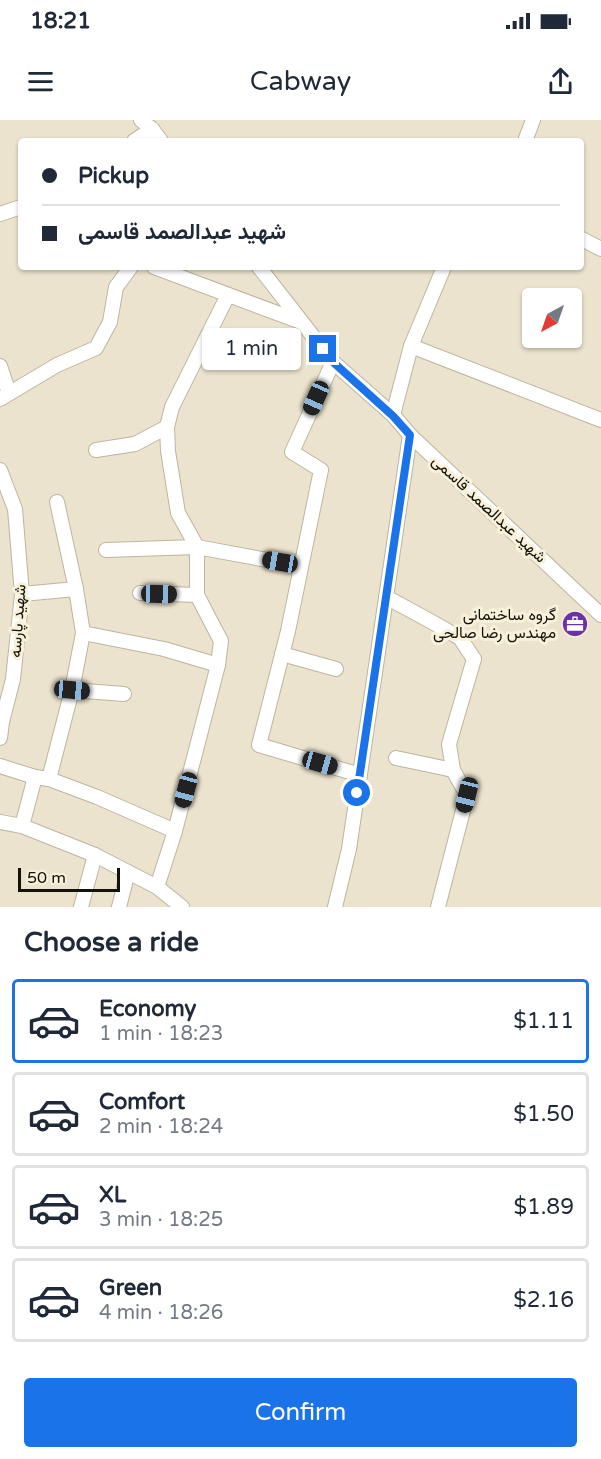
<!DOCTYPE html>
<html lang="en">
<head>
<meta charset="utf-8">
<style>
  :root { --surface:#fff; --page:#f6f6f7; --text:#1f2937; --muted:#747a83; --line:#e0e1e3; --accent:#1a73e8 }
  body { margin:0; font-family:"Varela Round",Vazirmatn,sans-serif; background:var(--page); color:var(--text); height:100vh; display:flex; flex-direction:column; font-size:22px; white-space:nowrap }
  * { box-sizing:border-box; margin:0 }
  p { font-size:20px; color:var(--muted) }
  .icon { flex:none; width:33px; height:33px; fill:none; stroke:currentColor; stroke-width:2; stroke-linecap:round; stroke-linejoin:round }
  .map { position:relative; height:787px; overflow:hidden }
  .panel { display:flex; flex-direction:column; background:var(--surface); flex:1 }
  .panel>* { flex:none }
  .banner { position:absolute; left:18px; top:18px; width:566px; height:132px; border-radius:6px; box-shadow:0 2px 4px #0004; display:grid; align-content:center; height:132px; padding:0 24px; background:var(--surface) }
  .needle { width:39px; rotate:220deg }
  .controls { position:absolute; left:522px; top:168px; display:grid; gap:12px }
  .controls a { display:grid; place-items:center; width:60px; height:60px; border-radius:6px; background:var(--surface); box-shadow:0 2px 4px #0004; font-size:30px }
  .scale { position:absolute; left:18px; bottom:15px; width:102px; box-sizing:border-box; padding-left:6px; border:3px solid #14110a; border-top:0; font-size:16px; line-height:21px; white-space:nowrap; color:#14110a; -webkit-text-stroke:4px #f8f1da; paint-order:stroke }
  .end { position:absolute; width:27px; height:27px; margin:-14px; border:8px solid #1a73e8; background:#fff; box-shadow:0 0 0 3px #fff }
  .from { border-radius:50% }
  .bubble { position:absolute; height:42px; border-radius:6px; background:var(--surface); box-shadow:0 2px 4px #0004; font-size:20px; font-weight:600; line-height:42px; text-align:center }
  .car { position:absolute; width:18px; height:36px; margin:-18px -9px; border-radius:8px; box-shadow:0 0 4px 2px #0007; background:linear-gradient(#222 24%,#8ab4d8 0 40%,#222 0 76%,#8ab4d8 0 86%,#222 0) }
  .banner b { display:flex; align-items:center; gap:21px; height:57px; font-size:22px }
  .banner b+b { border-top:2px solid var(--line) }
  .banner i { width:15px; height:15px; background:var(--text) }
  ul { padding:0; list-style:none }
  li { display:flex; align-items:center; gap:18px; height:84px; margin:0 12px 9px; padding:0 12px; border:3px solid var(--line); border-radius:6px }
  li div { flex:1 }
  li b { display:block; font-size:22px }
  li em { font-style:normal; font-weight:600 }
  li.current { border-color:var(--accent) }
  li>.icon { width:54px; height:54px; stroke-width:1.5 }
  h2 { padding:0 24px; font-size:27px; line-height:72px }
  .cta { display:flex; gap:12px; margin-top:auto; padding:12px 24px }
  .cta a { flex:1; height:69px; border-radius:6px; background:var(--accent); color:#fff; font-size:24px; font-weight:600; line-height:69px; text-align:center }
  .status { display:flex; justify-content:space-between; align-items:center; height:42px; padding:0 30px; background:var(--surface); direction:ltr }
  .status svg { height:16px; fill:currentColor }
  header { display:flex; justify-content:space-between; align-items:center; height:78px; padding:0 24px; background:var(--surface); font-size:27px; font-weight:600 }
  .map>svg:first-child { display:block }
  .lines { fill:none; stroke-linecap:round; stroke-linejoin:round }
  .minor-casing { stroke:#bcb59f; stroke-width:16 }
  .minor { stroke:#fff; stroke-width:14 }
  .route { stroke:#1a73e8; stroke-width:8 }
  .labels { text-anchor:middle; dominant-baseline:central; stroke-width:6; stroke-linejoin:round; paint-order:stroke }
  .street-label { font-size:16px; fill:#14110a; stroke:#f8f1da }
  .poi-label { font-size:16px; fill:#14110a; stroke:#f8f1da; text-anchor:end }
</style>
</head>
<body>
<div class="status"><b>18:21</b><svg viewBox="0 0 49 12"><path d="M0 12V9h3v3zM5 12V6h3v6zM10 12V3h3v9zM15 12V0h3v12zM26 1h20v11H26zM47 4h2v5h-2z"/></svg></div>
<header><svg class="icon" aria-label="menu" viewBox="0 0 24 24"><path d="M4 6h16M4 12h16M4 18h16"/></svg>Cabway<svg class="icon" aria-label="share" viewBox="0 0 24 24"><path d="M12 15V3M7 8l5-5 5 5M5 13v7h14v-7"/></svg></header>
<div class="map">
<svg width="601" height="787" viewBox="0 0 601 787">
  <rect width="100%" height="100%" fill="#ebe3cd"/>
  <g class="lines">
    <g class="minor-casing">
      <g id="minor">
        <polyline points="141,0 152,9 161,21"/>
        <polyline points="134,21 152,9"/>
        <polyline points="525,21 533,0"/>
        <polyline points="0,94 21,87"/>
        <polyline points="580,118 601,129"/>
        <polyline points="154,147 301,202"/>
        <polyline points="259,147 333,242 393,295 410,315 601,495"/>
        <polyline points="411,226 601,300"/>
        <polyline points="333,242 292,332 321,350 288,511 259,625 360,655"/>
        <polyline points="0,246 9,273"/>
        <polyline points="0,279 57,245 96,228 110,202 116,167 131,147"/>
        <polyline points="393,295 411,226 444,147"/>
        <polyline points="96,330 135,324 167,307"/>
        <polyline points="0,350 15,389 22,474 13,559 2,602 0,618"/>
        <polyline points="57,382 76,469"/>
        <polyline points="106,430 197,427 300,446"/>
        <polyline points="140,473 197,475"/>
        <polyline points="22,474 76,469 83,513 72,570 49,659"/>
        <polyline points="386,477 432,502 460,518 474,539 449,624 453,650 467,675 438,787"/>
        <polyline points="83,513 164,529 218,545"/>
        <polyline points="282,534 336,549"/>
        <polyline points="72,570 124,574"/>
        <polyline points="396,638 453,650"/>
        <polyline points="0,646 35,657 49,659 97,677 175,711"/>
        <polyline points="0,702 22,706 95,735 157,767 182,787"/>
        <polyline points="22,706 35,657"/>
        <polyline points="157,767 175,711 218,545 221,521 197,475 197,427 178,393 168,331 167,307 172,287 228,175"/>
        <polyline points="81,787 95,735"/>
        <polyline points="119,787 128,752"/>
        <polyline points="335,787 349,729 410,315"/>
      </g>
    </g>
    <use href="#minor" class="minor"/>
  </g>
  <g class="lines">
    <polyline class="route" points="323,229 333,242 393,296 410,315 357,673"/>
  </g>
  <defs>
    <g id="office-disc" transform="scale(1.35)"><circle r="9.5" fill="#6a31a8" stroke="#f8f1da"/><path d="M-6-3h4V-5.5h4V-3h4V5H-6ZM-1-4.5V-3h2v-1.5ZM-6 0V1H6V0Z" fill="#fff"/></g>
  </defs>
  <g fill-rule="evenodd">
    <use href="#office-disc" x="575" y="504"/>
  </g>
  <g class="labels">
    <g class="street-label">
      <text transform="translate(489 389) rotate(43)">شهید عبدالصمد قاسمی</text>
      <text transform="translate(18 501) rotate(-86)">شهید پارسه</text>
    </g>
    <g class="poi-label">
      <text x="556" y="495">گروه ساختمانی<tspan x="556" dy="18">مهندس رضا صالحی</tspan></text>
    </g>
  </g>
</svg>
<div class="controls">
<a><svg class="needle" viewBox="-14 -14 28 28"><path d="M0-13l5 13h-10z" fill="#e53935"/><path d="M0 13l5-13h-10z" fill="#747a83"/></svg></a>
</div>
<div class="scale">50 m</div>
<i class="end from" style="left:357px;top:673px"></i>
<i class="end" style="left:323px;top:229px"></i>
<div class="bubble" style="left:202px;top:208px;width:99px">1 min</div>
<i class="car" style="left:316px;top:278px;rotate:204deg"></i>
<i class="car" style="left:280px;top:442px;rotate:280deg"></i>
<i class="car" style="left:159px;top:474px;rotate:91deg"></i>
<i class="car" style="left:72px;top:570px;rotate:95deg"></i>
<i class="car" style="left:320px;top:643px;rotate:106deg"></i>
<i class="car" style="left:186px;top:670px;rotate:195deg"></i>
<i class="car" style="left:467px;top:675px;rotate:194deg"></i>
<div class="banner">
<b><i class="from"></i>Pickup</b>
<b><i></i>شهید عبدالصمد قاسمی</b>
</div>
</div>
<section class="panel">
<h2>Choose a ride</h2>
<ul>
<li class="current"><svg class="icon" aria-label="car" viewBox="0 0 24 24"><path d="M5 17H2v-5l4-1 3-4h7l3 4 3 1v5h-3M9 17h6M6 11h13"/><circle cx="7" cy="17" r="2"/><circle cx="17" cy="17" r="2"/></svg><div><b>Economy</b><p>1 min · 18:23</p></div><em>$1.11</em></li>
<li><svg class="icon" aria-label="car" viewBox="0 0 24 24"><path d="M5 17H2v-5l4-1 3-4h7l3 4 3 1v5h-3M9 17h6M6 11h13"/><circle cx="7" cy="17" r="2"/><circle cx="17" cy="17" r="2"/></svg><div><b>Comfort</b><p>2 min · 18:24</p></div><em>$1.50</em></li>
<li><svg class="icon" aria-label="car" viewBox="0 0 24 24"><path d="M5 17H2v-5l4-1 3-4h7l3 4 3 1v5h-3M9 17h6M6 11h13"/><circle cx="7" cy="17" r="2"/><circle cx="17" cy="17" r="2"/></svg><div><b>XL</b><p>3 min · 18:25</p></div><em>$1.89</em></li>
<li><svg class="icon" aria-label="car" viewBox="0 0 24 24"><path d="M5 17H2v-5l4-1 3-4h7l3 4 3 1v5h-3M9 17h6M6 11h13"/><circle cx="7" cy="17" r="2"/><circle cx="17" cy="17" r="2"/></svg><div><b>Green</b><p>4 min · 18:26</p></div><em>$2.16</em></li>
</ul>
<div class="cta"><a>Confirm</a></div>
</section>
</body>
</html>
